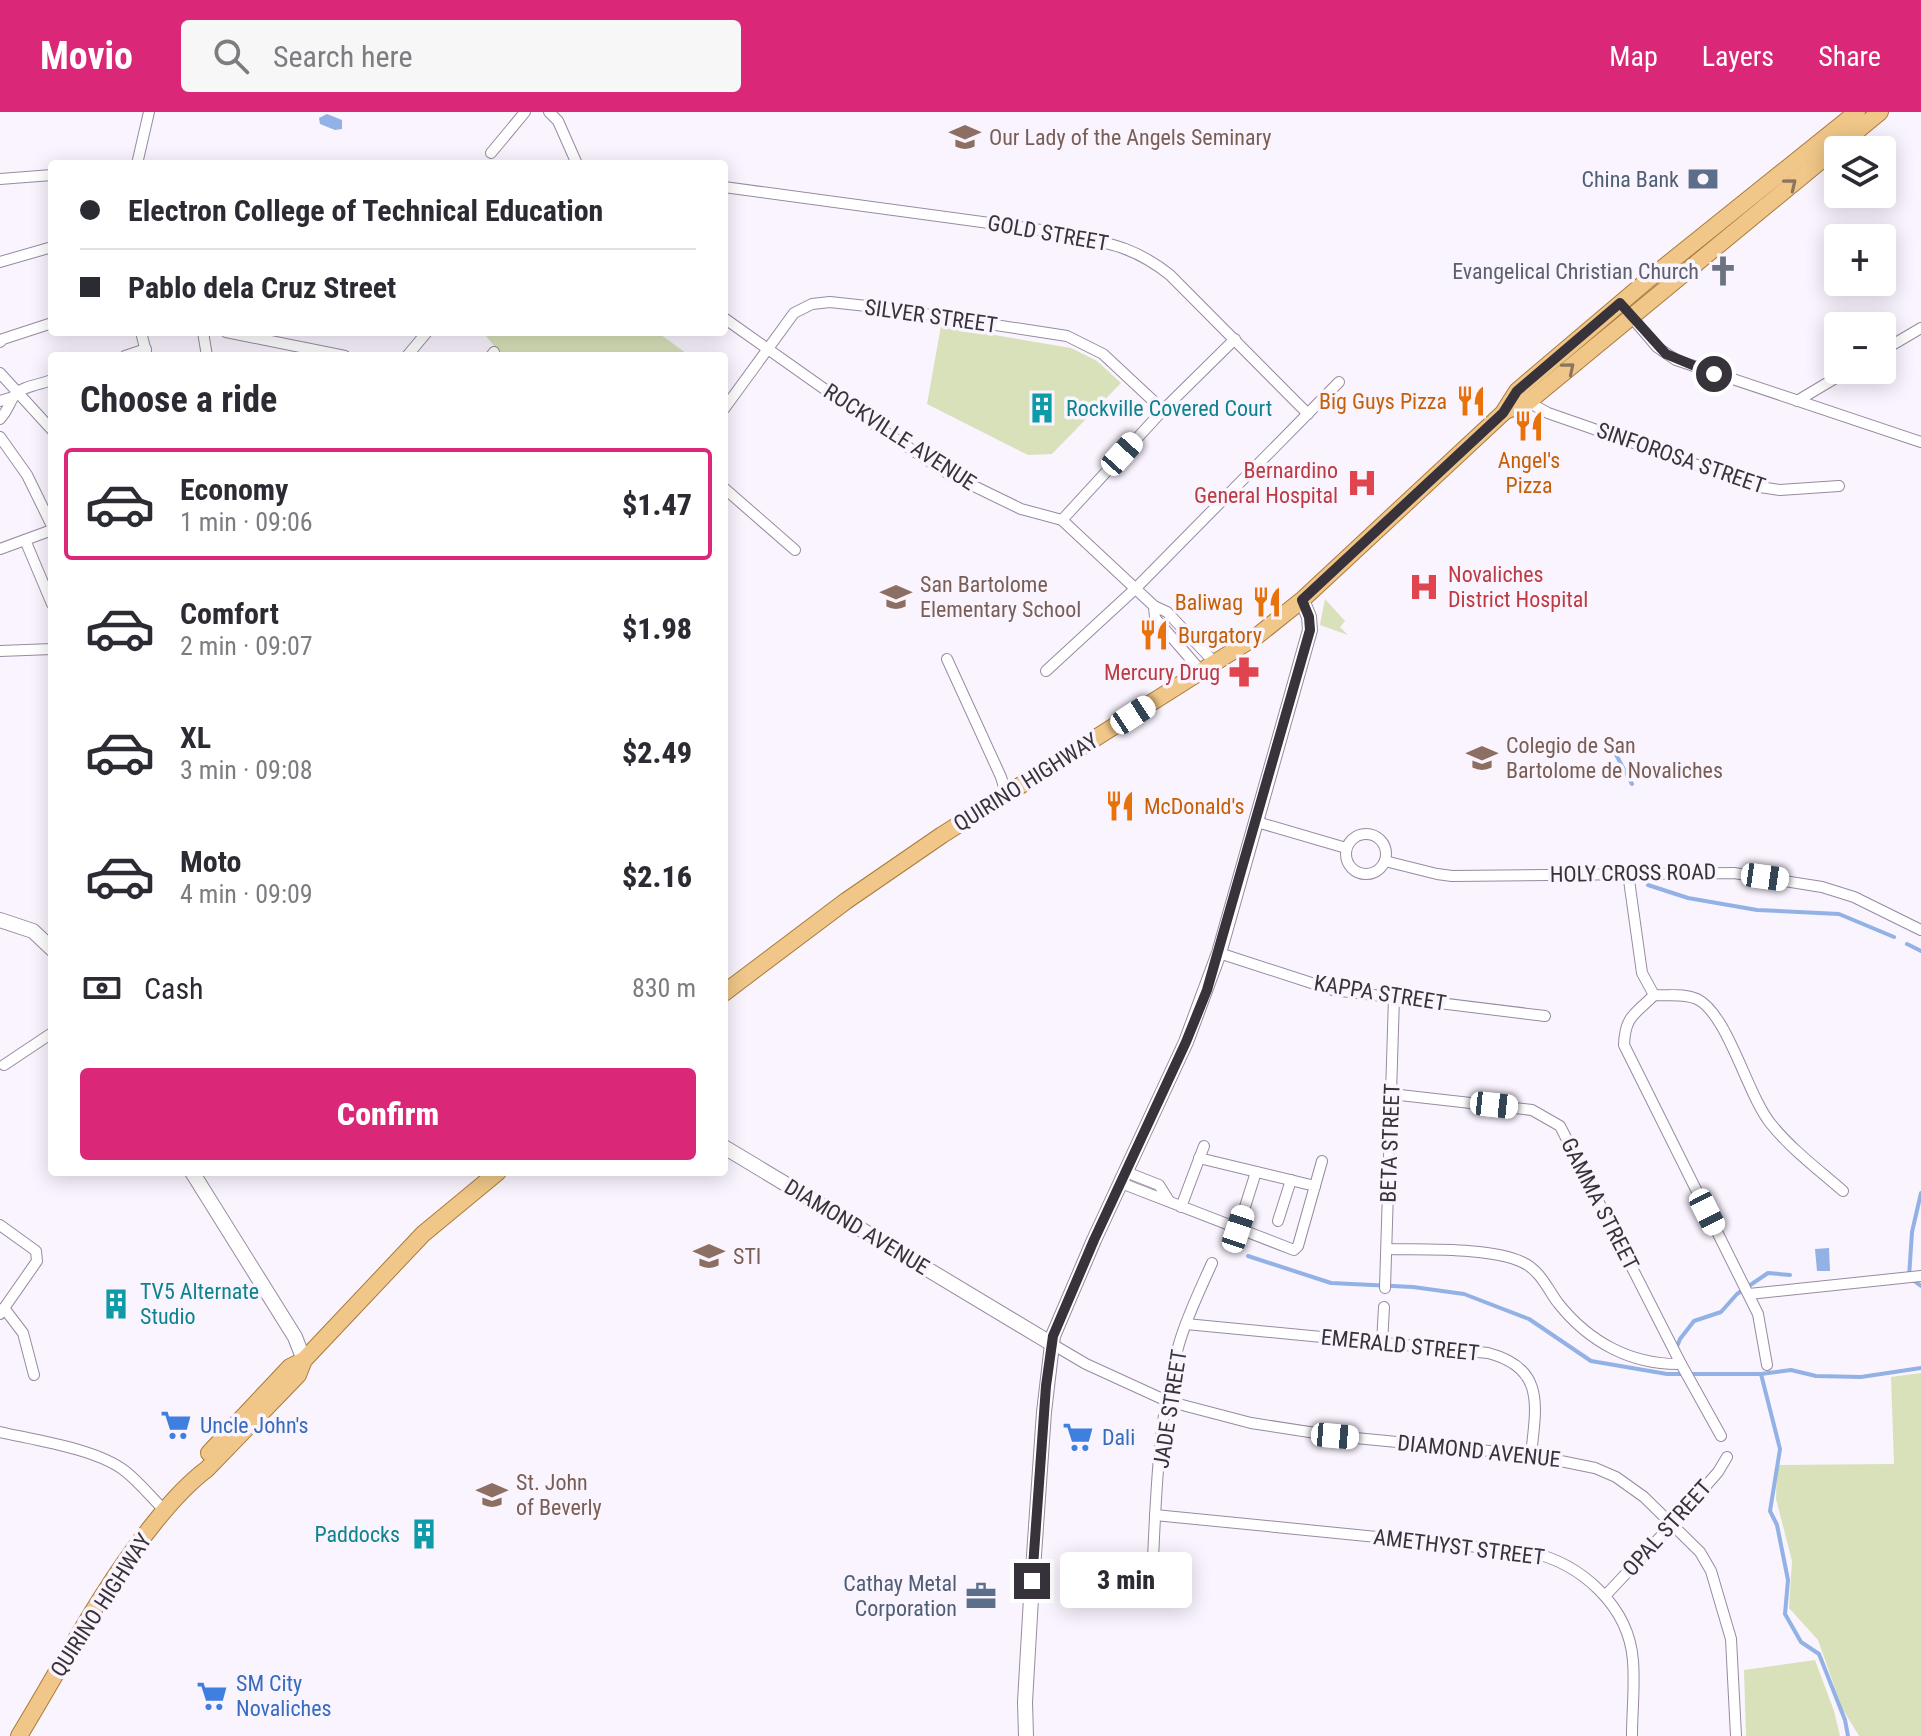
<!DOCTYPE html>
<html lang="en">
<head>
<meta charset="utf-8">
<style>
  :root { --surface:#fff; --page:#f7f7f7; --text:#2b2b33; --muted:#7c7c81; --line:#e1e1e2; --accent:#db2777 }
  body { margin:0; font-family:"Roboto Condensed",sans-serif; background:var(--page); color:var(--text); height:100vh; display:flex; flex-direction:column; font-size:30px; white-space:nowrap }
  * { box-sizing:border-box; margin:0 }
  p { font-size:26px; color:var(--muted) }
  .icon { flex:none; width:44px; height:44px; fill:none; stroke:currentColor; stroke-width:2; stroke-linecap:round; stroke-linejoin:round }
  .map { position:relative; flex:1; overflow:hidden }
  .details { position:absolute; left:48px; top:240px; width:680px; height:824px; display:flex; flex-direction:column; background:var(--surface); border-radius:8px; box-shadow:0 4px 20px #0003 }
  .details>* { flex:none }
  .top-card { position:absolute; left:48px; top:48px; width:680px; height:176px; border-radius:8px; box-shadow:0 4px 20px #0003; display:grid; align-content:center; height:176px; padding:0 32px; background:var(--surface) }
  .controls { position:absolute; left:1824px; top:24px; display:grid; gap:16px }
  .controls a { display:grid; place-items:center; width:72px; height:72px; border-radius:8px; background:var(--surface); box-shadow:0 4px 20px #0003; font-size:40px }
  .end { position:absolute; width:36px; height:36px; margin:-18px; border:10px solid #38323b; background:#fff; box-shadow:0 0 0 4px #fff }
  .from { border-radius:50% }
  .bubble { position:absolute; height:56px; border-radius:8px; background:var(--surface); box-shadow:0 4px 20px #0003; font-size:26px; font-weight:800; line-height:56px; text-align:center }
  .car { position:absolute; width:24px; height:48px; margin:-24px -12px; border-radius:10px; box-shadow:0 0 6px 2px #0007; background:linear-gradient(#fff 24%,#345 0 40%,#fff 0 76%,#345 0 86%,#fff 0) }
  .top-card b { display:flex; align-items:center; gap:28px; height:76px; font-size:30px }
  .top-card b+b { border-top:2px solid var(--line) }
  .top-card i { width:20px; height:20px; background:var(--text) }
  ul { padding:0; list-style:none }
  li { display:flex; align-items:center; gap:24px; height:112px; margin:0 16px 12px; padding:0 16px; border:4px solid transparent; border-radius:8px }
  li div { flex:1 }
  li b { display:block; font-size:30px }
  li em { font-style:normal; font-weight:800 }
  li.on { border-color:var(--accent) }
  li>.icon { width:72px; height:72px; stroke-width:1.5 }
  h2 { padding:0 32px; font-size:36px; line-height:96px }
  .pay { display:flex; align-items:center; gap:20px; height:88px; padding:0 32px; font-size:30px }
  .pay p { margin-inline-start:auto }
  .button { display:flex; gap:16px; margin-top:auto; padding:16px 32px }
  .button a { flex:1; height:92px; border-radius:8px; background:var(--accent); color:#fff; font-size:32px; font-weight:800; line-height:92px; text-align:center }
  header { display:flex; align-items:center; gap:48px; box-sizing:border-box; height:112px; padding:0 40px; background:var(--accent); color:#fff }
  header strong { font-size:38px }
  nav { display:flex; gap:44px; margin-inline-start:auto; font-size:28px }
  .search { width:560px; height:72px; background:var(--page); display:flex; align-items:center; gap:20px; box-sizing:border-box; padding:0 28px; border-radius:8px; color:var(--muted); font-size:30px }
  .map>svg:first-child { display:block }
  .green { fill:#d8e1ba }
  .water { fill:#92b1e5 }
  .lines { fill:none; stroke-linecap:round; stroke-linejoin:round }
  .stream { stroke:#92b1e5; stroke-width:4 }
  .street-casing { stroke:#998aa1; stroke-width:12 }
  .secondary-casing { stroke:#998aa1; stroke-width:16 }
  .primary-casing { stroke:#a97b3a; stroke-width:18 }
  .street { stroke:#fff; stroke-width:10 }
  .secondary { stroke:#fff; stroke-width:14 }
  .primary { stroke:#f0c788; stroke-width:16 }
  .oneway { stroke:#8b755e }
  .route { stroke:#38323b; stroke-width:10 }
  .labels { text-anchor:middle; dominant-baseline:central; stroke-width:7; stroke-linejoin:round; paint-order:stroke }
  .education-label { font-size:22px; fill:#785e54; stroke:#faf4fe; text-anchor:start }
  .service-label { font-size:22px; fill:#4e5e75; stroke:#faf4fe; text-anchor:end }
  .street-label { font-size:22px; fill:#38323b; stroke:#faf4fe }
  .worship-label { font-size:22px; fill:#5b616d; stroke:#faf4fe; text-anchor:end }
  .food-label { font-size:22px; fill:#c56008; stroke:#faf4fe; text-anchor:end }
  .culture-label { font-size:22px; fill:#0d838f; stroke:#faf4fe; text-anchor:start }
  .health-label { font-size:22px; fill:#be3a42; stroke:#faf4fe; text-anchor:end }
  .shop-label { font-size:22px; fill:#366cbe; stroke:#faf4fe; text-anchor:start }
</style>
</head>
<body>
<header>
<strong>Movio</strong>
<div class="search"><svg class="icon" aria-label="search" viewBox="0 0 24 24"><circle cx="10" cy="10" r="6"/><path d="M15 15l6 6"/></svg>Search here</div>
<nav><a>Map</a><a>Layers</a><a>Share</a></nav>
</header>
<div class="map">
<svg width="1921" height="1624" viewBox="0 0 1921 1624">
  <rect width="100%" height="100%" fill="#faf4fe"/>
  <g class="green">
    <polygon points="941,214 1071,236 1097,249 1121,271 1052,342 1028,343 927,292"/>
    <polygon points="483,220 657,220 690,244 502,244"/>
    <polygon points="1325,487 1345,509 1340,515 1348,523 1320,513"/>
    <polygon points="1921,1261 1921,1624 1859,1624 1842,1596 1818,1528 1789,1496 1792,1449 1776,1387 1777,1353 1894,1352 1891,1265"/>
    <polygon points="1815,1548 1834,1599 1840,1624 1746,1624 1744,1558"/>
  </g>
  <g class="water">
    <polygon points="327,2 342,8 342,17 335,18 320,12 319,6"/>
    <polygon points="1829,1136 1830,1159 1817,1159 1815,1137"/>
  </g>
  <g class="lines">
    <g class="stream">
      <polyline points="1608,628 1632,672"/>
      <polyline points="1648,773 1688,786 1757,798 1839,802 1894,825"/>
      <polyline points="1907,832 1921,839"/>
      <polyline points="1921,1081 1912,1120 1909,1165 1921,1174"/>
      <polyline points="1248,1144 1331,1171 1413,1175 1464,1182 1529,1207 1591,1249 1667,1262 1761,1262"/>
      <polyline points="1676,1237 1680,1227 1694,1209 1721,1200 1737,1182 1768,1161 1790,1163"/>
      <polyline points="1848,1624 1845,1608 1819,1542 1801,1530 1785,1502 1788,1468 1777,1413 1770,1399 1780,1337 1761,1262 1791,1258 1816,1264 1861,1265 1921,1256"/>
    </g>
    <g class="street-casing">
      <g id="street">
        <polyline points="549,0 558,9 577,52"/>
        <polyline points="491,41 525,0"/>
        <polyline points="137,52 149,0"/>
        <polyline points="0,67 52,63"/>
        <path d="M724,75L1063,121C1107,131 1134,134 1170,163L1308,302"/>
        <polyline points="0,150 52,135"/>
        <polyline points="1628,201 1657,235 1676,248 1921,330"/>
        <polyline points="724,206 888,322 947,361 1021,397 1062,408 1154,494 1167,500 1215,551"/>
        <polyline points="141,220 147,244"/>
        <polyline points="203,220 207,244"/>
        <polyline points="226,220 345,244"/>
        <polyline points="0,230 3,227 52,211"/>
        <polyline points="1882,239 1921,216"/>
        <polyline points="125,244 146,237"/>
        <polyline points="407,244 427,220"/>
        <polyline points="491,244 494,240"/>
        <polyline points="0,261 52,318"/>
        <polyline points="0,289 13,285"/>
        <polyline points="1797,289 1849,258"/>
        <polyline points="1528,290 1548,301 1760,375 1780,378 1839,374"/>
        <polyline points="724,297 794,201 812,192 830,190 885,196 1067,224 1103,242 1163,298"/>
        <path d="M0,307C9,297 8,293 14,284C19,275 42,272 52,268"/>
        <polyline points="0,325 27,363 52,414"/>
        <polyline points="724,376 795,438"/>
        <polyline points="1062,408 1163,298 1235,227"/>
        <polyline points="25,428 52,492"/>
        <polyline points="0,437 52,418"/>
        <polyline points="1154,494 1155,506 1201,559"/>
        <polyline points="0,539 52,537"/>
        <polyline points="947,547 1001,665 1006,682"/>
        <polyline points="1046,559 1135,477 1339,270"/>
        <polyline points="1257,710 1346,736"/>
        <circle cx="1366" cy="742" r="20"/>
        <polyline points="1385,749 1437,762 1452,764 1734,761 1822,775 1854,785 1921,818"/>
        <polyline points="1628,761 1642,861 1654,883"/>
        <polyline points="1219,841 1333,878 1545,904"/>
        <path d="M1654,883C1636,902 1625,903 1624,933L1758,1202L1767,1253"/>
        <path d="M1654,883C1669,884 1684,881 1697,887C1728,902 1747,983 1771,1012C1791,1037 1819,1058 1843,1079"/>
        <polyline points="4,953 52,921"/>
        <polyline points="1391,982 1532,998 1560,1014 1681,1252 1721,1324"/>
        <polyline points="1199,1046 1315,1074"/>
        <polyline points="1126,1060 1159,1073 1169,1089"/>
        <polyline points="1121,1071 1294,1138 1298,1134 1322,1049"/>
        <polyline points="1181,1095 1204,1034"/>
        <polyline points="1278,1109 1291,1068"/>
        <polyline points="0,1113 36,1139 37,1149 0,1202"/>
        <polyline points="1238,1117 1256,1060"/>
        <path d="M1387,1137C1423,1138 1491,1135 1522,1150C1540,1158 1547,1176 1558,1191C1589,1230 1631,1253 1681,1252"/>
        <polyline points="1385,1176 1394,885"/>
        <polyline points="1749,1182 1921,1164"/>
        <polyline points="4,1196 23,1221 34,1263"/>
        <path d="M1186,1212L1488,1241C1546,1256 1536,1295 1531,1343"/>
        <polyline points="1382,1231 1384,1195"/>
        <polyline points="1052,1232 1086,1252 1167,1289 1251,1311 1335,1324 1531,1343 1595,1356 1616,1365 1644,1385 1700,1440 1711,1459 1731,1527 1736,1624"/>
        <path d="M0,1320C35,1328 97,1337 125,1359C139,1370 152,1386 165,1399"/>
        <path d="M1155,1403L1529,1440C1581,1451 1629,1494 1633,1549C1635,1574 1632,1599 1632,1624"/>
        <path d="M1153,1448C1156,1377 1159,1301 1179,1232C1187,1204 1200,1178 1212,1151"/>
        <polyline points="1605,1484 1678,1406 1718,1360 1727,1345"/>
      </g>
    </g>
    <g class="secondary-casing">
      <g id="secondary">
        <polyline points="0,808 33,819 52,837"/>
        <polyline points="724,1035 1052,1232"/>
        <polyline points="192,1060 295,1225 304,1248"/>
        <polyline points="1026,1624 1025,1590 1031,1486 1044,1300 1053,1224 1094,1128 1186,930 1219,841 1310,518 1309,505 1302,488"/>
      </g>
    </g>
    <g class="primary-casing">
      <g id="primary">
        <polyline points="1505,299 1528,290 1880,0"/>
        <polyline points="724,881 846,789 942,723 1257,524 1302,488 1503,301 1517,279 1649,167 1857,0"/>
        <polyline points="209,1341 290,1255 304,1248"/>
        <path d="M19,1624C63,1552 102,1475 155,1410C171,1390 187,1372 207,1357L298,1263L304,1248L423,1122L498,1060"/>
      </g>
    </g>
    <use href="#street" class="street"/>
    <use href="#secondary" class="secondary"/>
    <use href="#primary" class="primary"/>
  </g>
  <defs><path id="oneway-chevron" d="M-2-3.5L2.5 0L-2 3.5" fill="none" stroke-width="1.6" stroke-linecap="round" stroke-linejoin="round" transform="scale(2)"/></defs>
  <g class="oneway">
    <use href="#oneway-chevron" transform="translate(1791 72) rotate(-39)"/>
    <use href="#oneway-chevron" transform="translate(1569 256) rotate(-40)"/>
  </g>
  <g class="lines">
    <polyline class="route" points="1032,1469 1046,1274 1053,1224 1094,1128 1186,930 1207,878 1310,518 1309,505 1302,488 1503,301 1517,279 1620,191 1666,242 1714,262"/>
  </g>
  <defs>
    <g id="school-bare" transform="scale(2.4)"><path d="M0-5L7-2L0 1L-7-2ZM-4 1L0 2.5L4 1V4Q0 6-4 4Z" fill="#8d6e63" stroke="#faf4fe" stroke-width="2.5" paint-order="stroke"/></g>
    <g id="bank-bare" transform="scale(2.4)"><path d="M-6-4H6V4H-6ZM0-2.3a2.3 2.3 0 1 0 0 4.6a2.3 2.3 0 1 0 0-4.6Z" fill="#5c6f8a" stroke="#faf4fe" stroke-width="2.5" paint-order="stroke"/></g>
    <g id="church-bare" transform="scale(2.4)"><path d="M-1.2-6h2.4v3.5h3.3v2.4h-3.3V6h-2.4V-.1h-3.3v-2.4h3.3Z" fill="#6b7280" stroke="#faf4fe" stroke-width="2.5" paint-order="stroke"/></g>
    <g id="restaurant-bare" transform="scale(2.4)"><path d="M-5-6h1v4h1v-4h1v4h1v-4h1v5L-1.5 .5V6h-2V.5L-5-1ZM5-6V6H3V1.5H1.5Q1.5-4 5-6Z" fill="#e8710a" stroke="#faf4fe" stroke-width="2.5" paint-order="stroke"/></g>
    <g id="building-bare" transform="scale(2.4)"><path d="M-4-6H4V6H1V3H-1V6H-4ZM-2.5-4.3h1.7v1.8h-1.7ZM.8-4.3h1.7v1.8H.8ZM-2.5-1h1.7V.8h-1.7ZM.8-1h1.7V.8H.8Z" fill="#0f9aa8" stroke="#faf4fe" stroke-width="2.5" paint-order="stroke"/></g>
    <g id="hospital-bare" transform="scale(2.4)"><path d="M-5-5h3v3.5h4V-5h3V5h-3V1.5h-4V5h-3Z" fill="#e0444e" stroke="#faf4fe" stroke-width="2.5" paint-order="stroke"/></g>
    <g id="pharmacy-bare" transform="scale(2.4)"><path d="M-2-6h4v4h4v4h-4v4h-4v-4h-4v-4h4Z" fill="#e0444e" stroke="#faf4fe" stroke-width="2.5" paint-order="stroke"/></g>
    <g id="university-bare" transform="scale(2.4)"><path d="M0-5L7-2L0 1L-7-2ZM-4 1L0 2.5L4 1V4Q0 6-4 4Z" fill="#8d6e63" stroke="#faf4fe" stroke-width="2.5" paint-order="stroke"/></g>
    <g id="supermarket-bare" transform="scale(2.4)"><path d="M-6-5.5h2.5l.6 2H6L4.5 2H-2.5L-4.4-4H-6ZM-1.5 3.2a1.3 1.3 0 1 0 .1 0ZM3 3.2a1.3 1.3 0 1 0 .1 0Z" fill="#3f7fe0" stroke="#faf4fe" stroke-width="2.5" paint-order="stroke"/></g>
    <g id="office-bare" transform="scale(2.4)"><path d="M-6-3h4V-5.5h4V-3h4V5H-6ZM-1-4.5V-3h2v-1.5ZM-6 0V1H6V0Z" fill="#5c6f8a" stroke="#faf4fe" stroke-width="2.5" paint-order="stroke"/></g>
  </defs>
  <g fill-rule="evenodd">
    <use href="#school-bare" x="965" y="25"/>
    <use href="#bank-bare" x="1703" y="67"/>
    <use href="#church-bare" x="1723" y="159"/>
    <use href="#restaurant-bare" x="1471" y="289"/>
    <use href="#building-bare" x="1042" y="296"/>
    <use href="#restaurant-bare" x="1529" y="314"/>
    <use href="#hospital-bare" x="1362" y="371"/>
    <use href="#hospital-bare" x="1424" y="475"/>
    <use href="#school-bare" x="896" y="485"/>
    <use href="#restaurant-bare" x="1267" y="490"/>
    <use href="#restaurant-bare" x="1154" y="523"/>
    <use href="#pharmacy-bare" x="1244" y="560"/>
    <use href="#school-bare" x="1482" y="646"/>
    <use href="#restaurant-bare" x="1120" y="694"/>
    <use href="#university-bare" x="709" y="1144"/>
    <use href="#building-bare" x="116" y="1192"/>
    <use href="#supermarket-bare" x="176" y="1313"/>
    <use href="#supermarket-bare" x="1078" y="1325"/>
    <use href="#school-bare" x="492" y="1383"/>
    <use href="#building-bare" x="424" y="1422"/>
    <use href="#office-bare" x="981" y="1484"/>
    <use href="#supermarket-bare" x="212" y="1584"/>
  </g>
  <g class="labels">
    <g class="education-label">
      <text x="989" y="25">Our Lady of the Angels Seminary</text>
      <text x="920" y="472">San Bartolome<tspan x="920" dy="25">Elementary School</tspan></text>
      <text x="1506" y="633">Colegio de San<tspan x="1506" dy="25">Bartolome de Novaliches</tspan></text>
      <text x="733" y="1144">STI</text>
      <text x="516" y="1370">St. John<tspan x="516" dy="25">of Beverly</tspan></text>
    </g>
    <g class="service-label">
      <text x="1679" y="67">China Bank</text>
      <text x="957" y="1471">Cathay Metal<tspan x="957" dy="25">Corporation</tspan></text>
    </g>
    <g class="street-label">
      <text transform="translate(1048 121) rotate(10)">GOLD STREET</text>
      <text transform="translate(931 204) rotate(8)">SILVER STREET</text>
      <text transform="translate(900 325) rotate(33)">ROCKVILLE AVENUE</text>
      <text transform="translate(1681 346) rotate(19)">SINFOROSA STREET</text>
      <text transform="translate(1026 670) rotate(-32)">QUIRINO HIGHWAY</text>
      <text transform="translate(1633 761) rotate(-1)">HOLY CROSS ROAD</text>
      <text transform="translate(1380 881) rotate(9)">KAPPA STREET</text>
      <text transform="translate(1390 1031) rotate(-88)">BETA STREET</text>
      <text transform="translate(1600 1092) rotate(63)">GAMMA STREET</text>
      <text transform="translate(857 1115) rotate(31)">DIAMOND AVENUE</text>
      <text transform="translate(1400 1233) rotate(6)">EMERALD STREET</text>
      <text transform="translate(1170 1297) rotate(-81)">JADE STREET</text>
      <text transform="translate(1479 1339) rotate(6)">DIAMOND AVENUE</text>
      <text transform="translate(1667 1416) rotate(-48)">OPAL STREET</text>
      <text transform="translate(1459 1435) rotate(7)">AMETHYST STREET</text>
      <text transform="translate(101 1493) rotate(-57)">QUIRINO HIGHWAY</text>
    </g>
    <g class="worship-label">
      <text x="1699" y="159">Evangelical Christian Church</text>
    </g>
    <g class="food-label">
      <text x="1447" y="289">Big Guys Pizza</text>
      <text x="1529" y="348" text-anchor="middle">Angel's<tspan x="1529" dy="25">Pizza</tspan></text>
      <text x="1243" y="490">Baliwag</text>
      <text x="1178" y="523" text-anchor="start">Burgatory</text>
      <text x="1144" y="694" text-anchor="start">McDonald's</text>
    </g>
    <g class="culture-label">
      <text x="1066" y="296">Rockville Covered Court</text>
      <text x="140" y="1179">TV5 Alternate<tspan x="140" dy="25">Studio</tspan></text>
      <text x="400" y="1422" text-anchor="end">Paddocks</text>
    </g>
    <g class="health-label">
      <text x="1338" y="358">Bernardino<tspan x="1338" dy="25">General Hospital</tspan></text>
      <text x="1448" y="462" text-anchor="start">Novaliches<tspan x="1448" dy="25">District Hospital</tspan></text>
      <text x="1220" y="560">Mercury Drug</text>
    </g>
    <g class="shop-label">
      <text x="200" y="1313">Uncle John's</text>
      <text x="1102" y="1325">Dali</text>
      <text x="236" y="1571">SM City<tspan x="236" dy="25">Novaliches</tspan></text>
    </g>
  </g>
</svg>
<div class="controls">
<a><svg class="icon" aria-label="layers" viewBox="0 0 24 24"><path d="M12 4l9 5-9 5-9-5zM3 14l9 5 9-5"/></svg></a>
<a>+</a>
<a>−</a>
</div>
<i class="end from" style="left:1714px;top:262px"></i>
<i class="end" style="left:1032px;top:1469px"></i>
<div class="bubble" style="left:1060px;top:1440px;width:132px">3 min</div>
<i class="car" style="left:1122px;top:342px;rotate:42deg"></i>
<i class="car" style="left:1133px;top:603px;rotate:57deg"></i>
<i class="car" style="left:1765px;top:765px;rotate:98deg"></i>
<i class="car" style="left:1494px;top:993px;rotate:96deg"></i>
<i class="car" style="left:1707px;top:1100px;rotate:153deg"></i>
<i class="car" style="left:1238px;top:1117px;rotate:18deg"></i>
<i class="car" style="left:1335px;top:1324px;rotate:95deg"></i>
<div class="top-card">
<b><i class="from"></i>Electron College of Technical Education</b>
<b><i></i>Pablo dela Cruz Street</b>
</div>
<section class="details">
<h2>Choose a ride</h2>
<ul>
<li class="on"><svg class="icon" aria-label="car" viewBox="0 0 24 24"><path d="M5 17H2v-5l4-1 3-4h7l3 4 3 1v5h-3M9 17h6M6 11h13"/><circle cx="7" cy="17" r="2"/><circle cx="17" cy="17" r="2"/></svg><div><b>Economy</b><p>1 min · 09:06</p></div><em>$1.47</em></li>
<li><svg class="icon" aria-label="car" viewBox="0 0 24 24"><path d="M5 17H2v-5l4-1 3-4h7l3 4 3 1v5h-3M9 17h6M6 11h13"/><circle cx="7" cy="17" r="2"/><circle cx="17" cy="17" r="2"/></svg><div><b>Comfort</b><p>2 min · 09:07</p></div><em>$1.98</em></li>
<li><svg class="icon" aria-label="car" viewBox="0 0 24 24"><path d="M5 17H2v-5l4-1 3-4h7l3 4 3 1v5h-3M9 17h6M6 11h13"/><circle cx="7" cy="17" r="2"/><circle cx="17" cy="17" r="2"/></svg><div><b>XL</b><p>3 min · 09:08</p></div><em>$2.49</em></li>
<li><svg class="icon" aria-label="car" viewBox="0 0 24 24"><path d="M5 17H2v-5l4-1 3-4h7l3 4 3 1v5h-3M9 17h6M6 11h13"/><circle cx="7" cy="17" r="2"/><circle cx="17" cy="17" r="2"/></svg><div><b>Moto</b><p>4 min · 09:09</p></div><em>$2.16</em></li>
</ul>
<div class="pay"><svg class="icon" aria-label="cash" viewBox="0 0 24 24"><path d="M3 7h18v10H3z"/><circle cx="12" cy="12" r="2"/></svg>Cash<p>830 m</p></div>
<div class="button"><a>Confirm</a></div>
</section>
</div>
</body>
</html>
